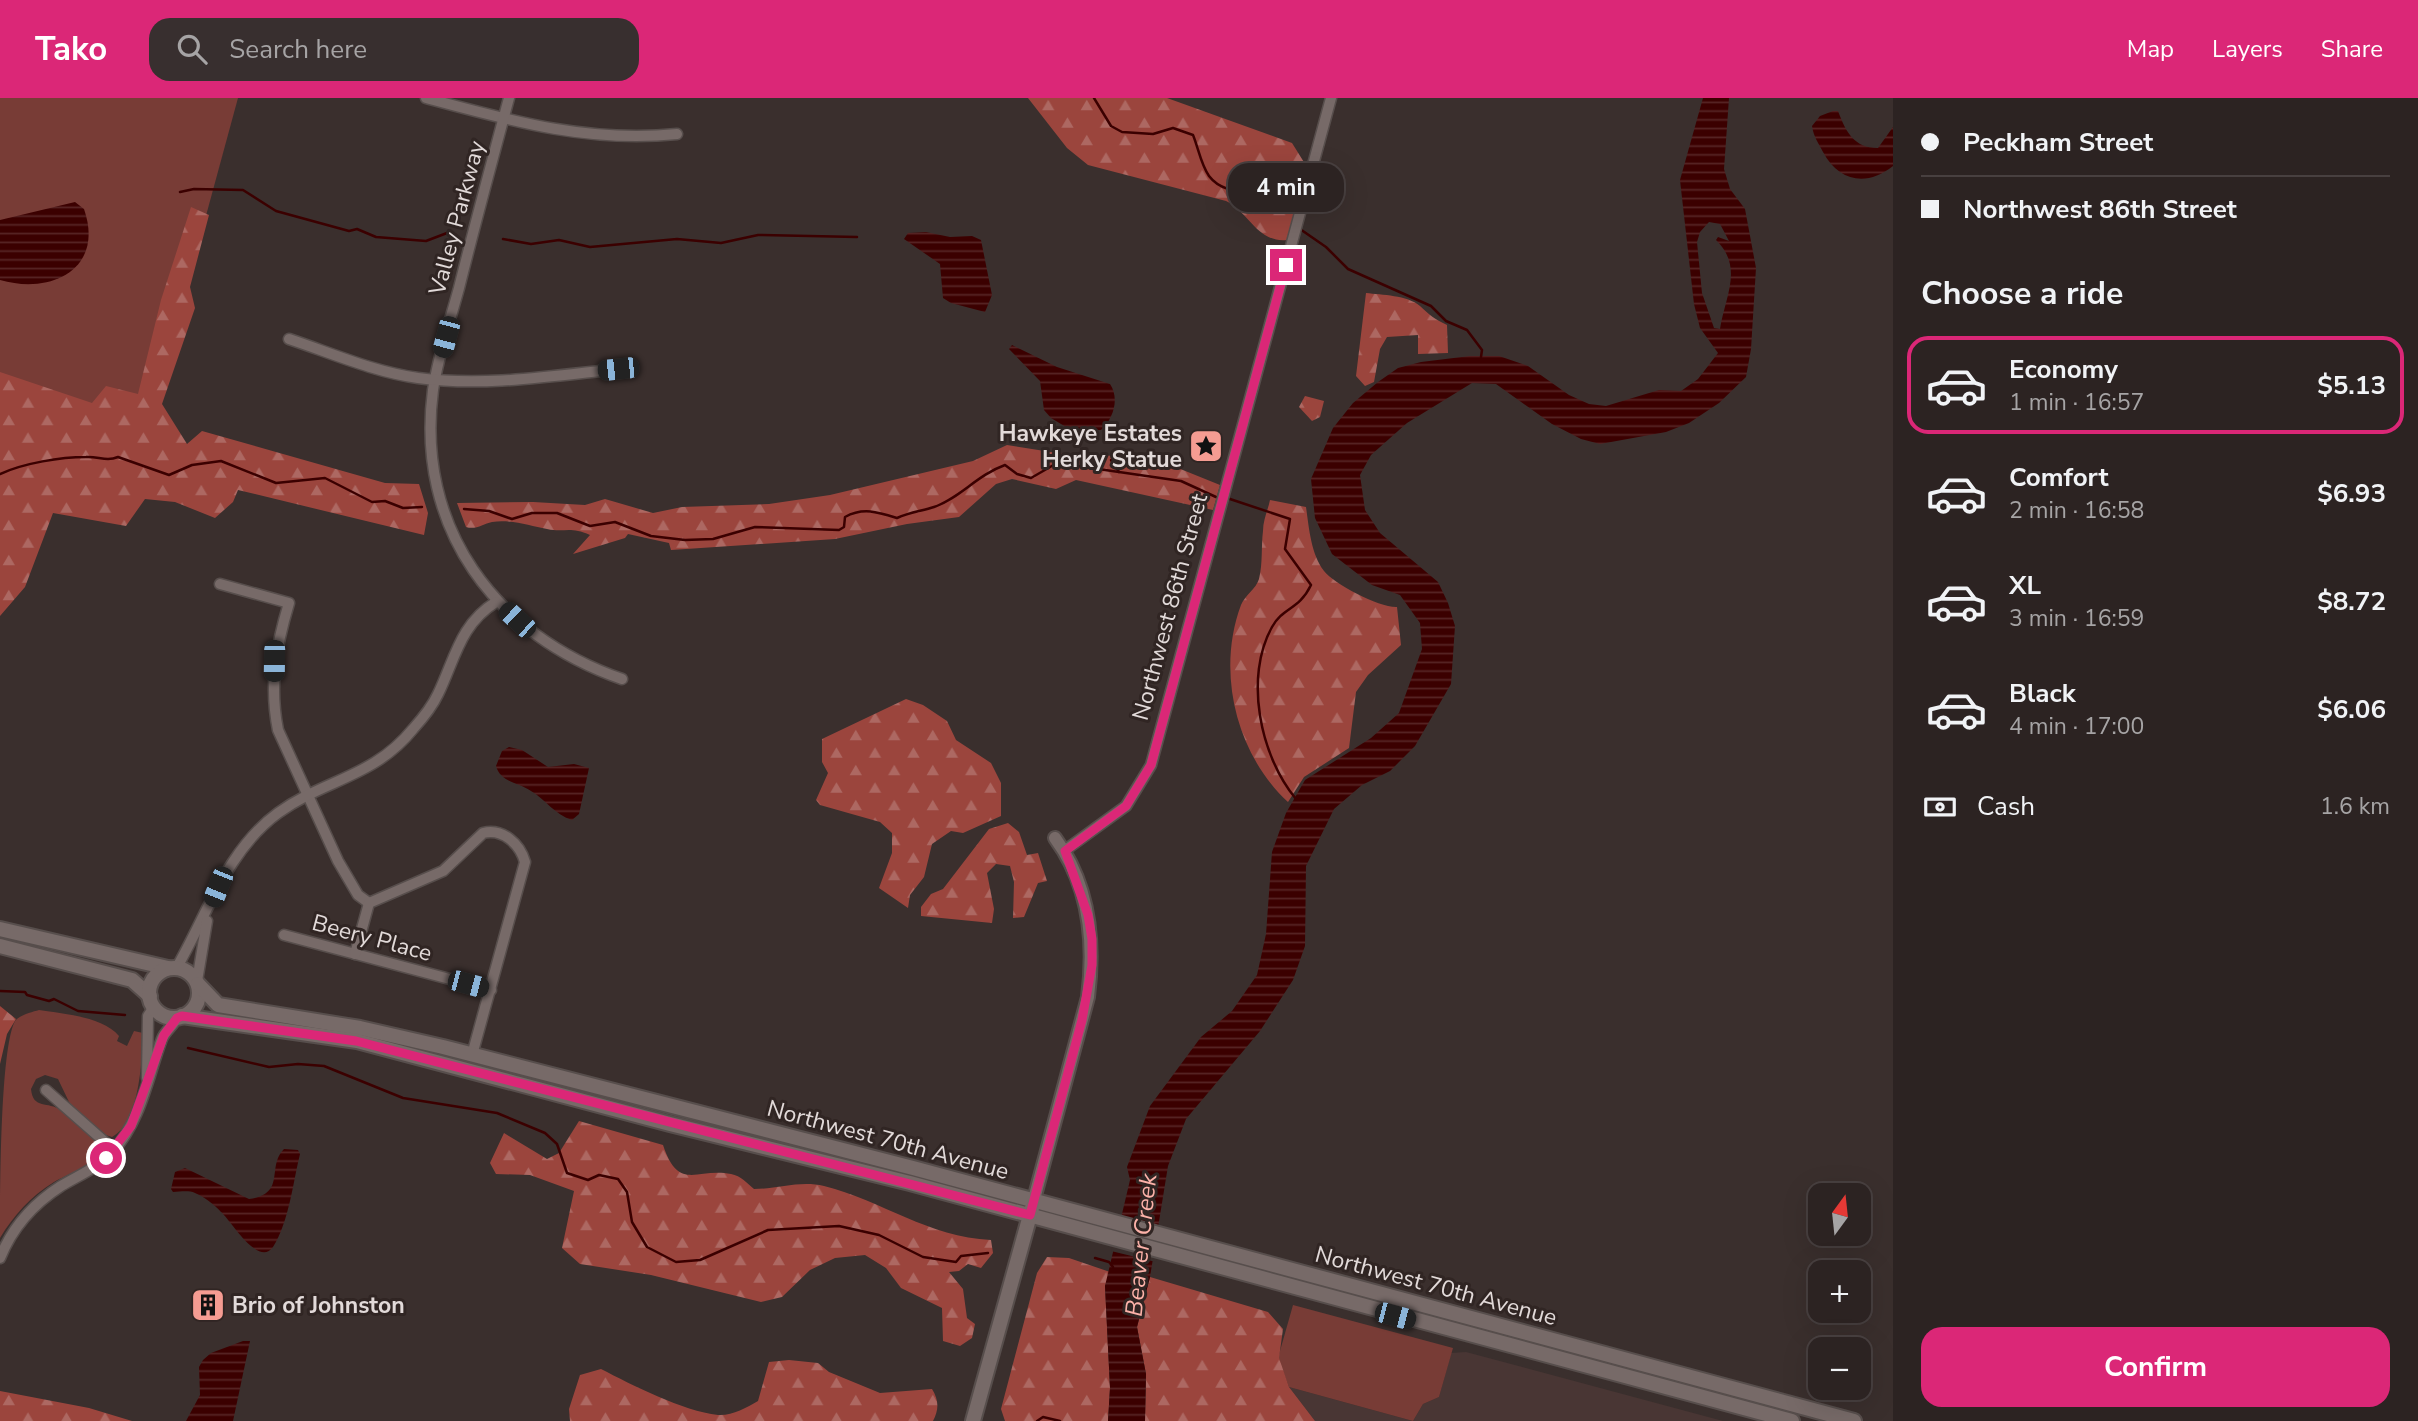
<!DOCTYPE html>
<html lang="en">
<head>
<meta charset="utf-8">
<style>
  :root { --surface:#2c2322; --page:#382f2f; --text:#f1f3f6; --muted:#a6a4a5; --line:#484040; --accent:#db2777 }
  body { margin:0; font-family:"Nunito Sans",sans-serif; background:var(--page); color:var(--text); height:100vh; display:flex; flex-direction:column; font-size:26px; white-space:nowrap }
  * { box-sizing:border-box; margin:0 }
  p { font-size:23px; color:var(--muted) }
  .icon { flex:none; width:38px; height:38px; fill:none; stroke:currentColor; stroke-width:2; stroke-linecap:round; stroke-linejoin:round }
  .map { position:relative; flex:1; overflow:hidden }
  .drawer { display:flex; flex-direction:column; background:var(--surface); width:525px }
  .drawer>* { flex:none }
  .banner { display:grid; align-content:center; height:154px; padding:0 28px; background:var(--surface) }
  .needle { width:46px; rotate:15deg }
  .controls { position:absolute; left:1808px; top:1085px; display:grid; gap:14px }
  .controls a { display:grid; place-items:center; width:63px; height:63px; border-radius:14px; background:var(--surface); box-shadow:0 7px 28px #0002,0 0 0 2px var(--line); font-size:35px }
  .end { position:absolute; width:32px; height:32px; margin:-16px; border:9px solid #db2777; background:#fff; box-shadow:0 0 0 4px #fff }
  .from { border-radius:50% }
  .bubble { position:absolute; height:49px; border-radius:21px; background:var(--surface); box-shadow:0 7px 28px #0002,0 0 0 2px var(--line); font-size:23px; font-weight:700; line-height:49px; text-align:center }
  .car { position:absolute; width:21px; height:42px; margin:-21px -10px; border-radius:9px; box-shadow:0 0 5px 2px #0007; background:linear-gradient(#222 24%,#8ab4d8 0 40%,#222 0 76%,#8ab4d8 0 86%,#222 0) }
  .banner b { display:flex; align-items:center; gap:24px; height:66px; font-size:26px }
  .banner b+b { border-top:2px solid var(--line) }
  .banner i { width:18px; height:18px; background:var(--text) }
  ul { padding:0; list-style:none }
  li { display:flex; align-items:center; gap:21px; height:98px; margin:0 14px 10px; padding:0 14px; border:4px solid transparent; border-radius:21px }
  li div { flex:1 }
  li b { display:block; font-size:26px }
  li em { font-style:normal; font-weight:700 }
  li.active { border-color:var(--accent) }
  li>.icon { width:63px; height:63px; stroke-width:1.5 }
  h2 { padding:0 28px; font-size:32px; line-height:84px }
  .pay { display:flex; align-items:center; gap:18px; height:77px; padding:0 28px; font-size:26px }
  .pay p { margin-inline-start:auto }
  .primary-button { display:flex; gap:14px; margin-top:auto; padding:14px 28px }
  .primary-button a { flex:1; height:80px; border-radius:21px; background:var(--accent); color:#fff; font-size:28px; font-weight:700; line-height:80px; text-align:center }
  header { display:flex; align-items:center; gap:42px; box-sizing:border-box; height:98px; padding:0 35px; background:var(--accent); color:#fff }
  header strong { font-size:33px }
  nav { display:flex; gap:38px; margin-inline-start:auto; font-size:24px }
  .search { width:490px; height:63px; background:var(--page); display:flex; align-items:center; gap:18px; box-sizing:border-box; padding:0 24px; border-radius:21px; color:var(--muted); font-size:26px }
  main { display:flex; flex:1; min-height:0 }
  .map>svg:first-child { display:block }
  .built { fill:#493634 }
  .green { fill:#783c36 }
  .forest { fill:url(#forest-firs) }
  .water { fill:url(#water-rules); fill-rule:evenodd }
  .pier { fill:#3a2f2d }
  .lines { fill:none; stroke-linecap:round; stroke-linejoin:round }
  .stream { stroke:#3b0000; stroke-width:2.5 }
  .minor-casing { stroke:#574e4c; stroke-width:13 }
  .tertiary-casing { stroke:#574e4c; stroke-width:16 }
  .secondary-casing { stroke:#574e4c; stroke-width:18 }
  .minor { stroke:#776a68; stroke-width:10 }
  .tertiary { stroke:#776a68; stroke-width:12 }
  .secondary { stroke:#776a68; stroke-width:14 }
  .route { stroke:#db2777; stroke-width:9 }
  .labels { text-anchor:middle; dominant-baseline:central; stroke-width:6; stroke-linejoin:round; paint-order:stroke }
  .street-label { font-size:23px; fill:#e2dad9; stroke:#302523 }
  .poi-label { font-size:23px; font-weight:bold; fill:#e2dad9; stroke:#302523; text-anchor:end }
  .water-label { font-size:24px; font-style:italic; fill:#fdb2a9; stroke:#302523 }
</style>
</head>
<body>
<header>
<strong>Tako</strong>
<div class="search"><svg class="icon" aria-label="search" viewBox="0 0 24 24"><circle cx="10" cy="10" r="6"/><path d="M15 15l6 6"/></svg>Search here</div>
<nav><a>Map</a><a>Layers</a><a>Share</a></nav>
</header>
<main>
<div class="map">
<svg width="1893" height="1323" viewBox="0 0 1893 1323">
  <defs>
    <pattern id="forest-firs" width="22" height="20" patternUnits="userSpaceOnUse" patternTransform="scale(1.75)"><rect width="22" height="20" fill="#9b453d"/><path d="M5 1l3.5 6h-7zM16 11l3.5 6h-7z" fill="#ad6862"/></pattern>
    <pattern id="water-rules" width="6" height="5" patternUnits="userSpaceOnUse" patternTransform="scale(1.75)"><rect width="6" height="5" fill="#3b0000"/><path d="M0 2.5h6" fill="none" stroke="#572525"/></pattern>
  </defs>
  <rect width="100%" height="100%" fill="#3a2f2d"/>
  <polygon class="built" points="1466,1254 1723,1323 1315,1323 1289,1289 1413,1323 1423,1306 1439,1299 1451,1255"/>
  <g class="green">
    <polygon points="0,0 238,0 148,331 0,292"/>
    <path d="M39,912C63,916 102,918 119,938L117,943L127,948L134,933L143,935C142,961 140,1025 112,1039L103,1036L70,1006L58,981L45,977L36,981L31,991C33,1012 48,1003 61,1012C73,1019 98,1039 100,1053C90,1069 70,1075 54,1084C30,1099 14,1117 0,1140C0,1097 0,951 15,923C20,917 32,914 39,912Z"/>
    <polygon points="1293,1207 1453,1250 1439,1299 1423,1306 1413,1323 1289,1289 1278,1260"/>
  </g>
  <g class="forest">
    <path d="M1028,0H1167L1292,45L1307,69L1298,111L1287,142C1257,145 1249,114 1226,103L1088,67L1067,50Z"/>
    <polygon points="191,109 209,117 190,189 195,210 162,306 187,346 202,333 385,385 419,386 428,415 424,437 238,392 233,404 215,420 175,404 145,401 126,428 53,415 25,489 0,518 0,274 92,305 106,288 138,296 161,202"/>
    <path d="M1366,195C1382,197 1407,197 1420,208C1430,217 1434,221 1447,227L1448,255L1418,256V237L1387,239L1380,251L1374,284L1365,288L1356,278Z"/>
    <polygon points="1305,298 1324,303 1320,319 1312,323 1299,309"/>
    <path d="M1007,347L1070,357L1130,358L1173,368L1220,387L1213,412L1076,382L1056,391L1012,381L996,386L959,419L907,426L835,441L671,452L669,445L628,436L625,440L573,456L590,437C570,428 564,435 547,431C530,428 511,421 492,424C483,426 476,432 466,429L457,405L533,404L585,407L605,401L653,415L682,409L769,406L830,397L973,363Z"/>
    <path d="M1270,402L1306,409C1309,430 1311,456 1324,473C1334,486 1380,510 1397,509L1401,547L1368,577L1356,594L1349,650L1304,679L1288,704C1236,656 1216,574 1241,507C1245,497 1256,491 1259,481C1263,465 1261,449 1263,433C1263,422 1268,412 1270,402Z"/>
    <polygon points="906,601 923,607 947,623 956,642 991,665 1001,685 1001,718 963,735 951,733 932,746 924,779 910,797 908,810 879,790 892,755 892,735 880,724 820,707 816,702 828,675 822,664 822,641"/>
    <polygon points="1008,725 1019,734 1027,757 1038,755 1047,783 1038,785 1024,819 1013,820 1014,784 1010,768 996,766 987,775 994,811 992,825 921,818 921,809 931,796 943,791 989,731"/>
    <polygon points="0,908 16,921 7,936 0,966"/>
    <path d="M579,1023L663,1047C679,1095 697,1069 731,1076C741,1078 747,1085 754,1091C778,1091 800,1082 824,1088C883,1103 928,1139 991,1142L993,1155L981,1170L968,1166L959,1173L949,1174L963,1191L967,1220L975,1226L972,1240L960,1248L943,1243L942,1210L901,1190L886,1170L865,1157L835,1160L810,1172L782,1199L761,1204L651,1177L580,1166L562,1150L574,1093L530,1077L496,1076L490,1065L504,1035L547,1061L559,1055Z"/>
    <polygon points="1047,1159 1069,1160 1110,1174 1105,1188 1110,1290 1108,1323 1005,1323 1001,1311 1037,1175"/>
    <polygon points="1150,1179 1268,1214 1283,1231 1279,1260 1289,1289 1315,1323 1145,1323 1146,1276 1137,1229"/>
    <path d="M789,1262L818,1265L829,1274L880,1295L932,1291C939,1302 939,1312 933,1323H570L569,1311L580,1277L601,1271C632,1287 683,1313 718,1317C732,1318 746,1310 758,1303L769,1264Z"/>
    <polygon points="0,1293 89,1310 132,1323 0,1323"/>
  </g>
  <g class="water">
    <path d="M1703,0H1729L1724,71L1730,91L1745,111L1756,170L1751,251L1746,279L1719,305L1689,325L1666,334L1600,346L1581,341L1552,326L1496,286L1472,285L1407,325L1371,357L1360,377L1365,412L1380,435L1438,484L1448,505L1455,528L1451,586L1415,648L1390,673L1362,687L1334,711L1306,768L1305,848L1293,882L1260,933L1186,1021L1168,1068L1150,1179L1137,1229L1146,1276L1145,1323H1108L1110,1290L1105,1188L1130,1082L1127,1069L1150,1008L1201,939L1232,913L1257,877L1266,836L1272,754L1286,715L1305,682L1371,640L1399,615L1422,551L1420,525L1400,497L1372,487L1332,456L1315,420L1311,381L1333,330L1353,305L1378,284L1398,270L1421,264L1470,258H1499L1528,268L1569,297L1589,306L1606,308L1659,292L1681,293L1698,281L1718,255L1700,230L1694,206L1680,82ZM1709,124L1720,126L1729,143L1718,139L1716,142C1744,169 1725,199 1720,231L1714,230L1702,195L1697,144L1700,134Z"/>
    <path d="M1833,13H1838C1846,34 1854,50 1878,50L1893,29V68C1867,89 1839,84 1823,54C1818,44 1814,40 1812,28L1820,18Z"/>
    <path d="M75,104L84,111C105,171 51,197 0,182V122Z"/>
    <polygon points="926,134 950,139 972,138 981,142 992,197 985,214 951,205 943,200 940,166 904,141 908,135"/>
    <path d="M1012,247L1057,269L1110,286C1120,301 1113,321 1101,332H1071L1051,320L1044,312L1040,283L1009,251Z"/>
    <path d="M509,649L522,652L548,669L574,666L589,670L579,716L572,722C554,716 546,702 531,693C518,684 501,685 496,668L502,653Z"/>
    <path d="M284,1051L298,1052L300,1056C293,1084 289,1124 273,1149C258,1170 230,1121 221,1114C215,1107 203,1098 195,1095C188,1092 180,1094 173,1094L171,1091L175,1074L185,1070L249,1101C287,1096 266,1069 284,1051Z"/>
    <polygon points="243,1243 250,1243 233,1323 186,1323 200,1297 199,1269 203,1262 211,1255"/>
  </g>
  <polygon class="pier" points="1118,1118 1160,1129 1156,1164 1111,1153"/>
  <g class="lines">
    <g class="stream">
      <path d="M1094,0L1111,28L1122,34L1153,36L1173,30L1193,37C1198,49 1201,67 1209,78C1230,106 1278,84 1296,118"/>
      <polyline points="180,94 194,91 243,92 276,113 349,133 357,131 376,139 426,143 447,135 456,137"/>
      <polyline points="1300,131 1326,149 1348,171 1431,208 1446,223 1467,232 1482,252 1481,259"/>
      <polyline points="503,141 531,146 559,142 590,149 677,141 721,145 758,137 857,139"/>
      <polyline points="1111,362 1119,374"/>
      <path d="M0,376C24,365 61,359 86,359C98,358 106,364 118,359L169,377L192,367L221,363L276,385L325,380L372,404L385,403L403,410L422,409"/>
      <path d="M1230,401L1290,421L1285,451L1311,487C1299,512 1283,509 1272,529C1244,579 1260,658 1296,701"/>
      <path d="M464,411L489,413L512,421L532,415H557L590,428L615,424L651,438L685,442L713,441L755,429L839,432L844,429L845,419C863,409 878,414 897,420C910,414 922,413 934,409C960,400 977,377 1005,367L1017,376L1031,380L1057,365L1181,383L1216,399"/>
      <polyline points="0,893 25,894 27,897 49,903 54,901 78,913 125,917"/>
      <polyline points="188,950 269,969 298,966 324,968 403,1000 497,1015 545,1035 557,1046 567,1075 588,1082 599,1077 618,1081 627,1094 632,1124 647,1149 676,1164 700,1162 768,1132 839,1128 879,1137 923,1159 956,1164 961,1158 988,1155"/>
      <polyline points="1095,1160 1109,1164 1113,1169"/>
      <polyline points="1037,1323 1043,1319 1060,1323"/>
    </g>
    <g class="minor-casing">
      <g id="minor">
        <path d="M426,0C511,23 588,45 677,36"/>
        <path d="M509,0C492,63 475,126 459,190C450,223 438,258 433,292C415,430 495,537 622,581"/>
        <path d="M289,241C331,255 374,274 418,280C484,289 552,278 618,271"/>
        <path d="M220,486L289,505C276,548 269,587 278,632L338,763L358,797L369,805"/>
        <polyline points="1064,753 1126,708 1151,667 1331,0"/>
        <polyline points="284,837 491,892"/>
        <path d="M355,856L369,805L443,773L483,735C503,730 520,746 525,764L472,957"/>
        <path d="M177,869C207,817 227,752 278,715C325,681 373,680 413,631C422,621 432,609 438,596C455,561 460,526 496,504"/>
        <polyline points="197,883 207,823"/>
        <polyline points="147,980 148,918 154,909"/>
        <polyline points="46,992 114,1052"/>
        <path d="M0,1160C12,1130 33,1106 61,1088C81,1076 96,1071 113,1053C141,1023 148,978 162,941C165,933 173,928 177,920"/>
      </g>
    </g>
    <g class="tertiary-casing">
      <path id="tertiary" d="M1033,1105L1088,899C1095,844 1089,786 1055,740"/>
    </g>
    <g class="secondary-casing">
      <g id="secondary">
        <polyline points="0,831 168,870"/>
        <polyline points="0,848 132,882 150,898"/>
        <circle cx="174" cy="895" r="25"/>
        <polyline points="198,886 218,907 360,930 443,949 913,1070 1854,1323"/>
        <polyline points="182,918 357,943 670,1026 910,1085 1792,1323"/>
        <polyline points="973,1323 1032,1110"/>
      </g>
    </g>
    <use href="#minor" class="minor"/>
    <use href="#tertiary" class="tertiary"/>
    <use href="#secondary" class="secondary"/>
  </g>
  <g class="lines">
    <polyline class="route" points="106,1060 131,1028 164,937 177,920 182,918 356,943 1030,1117 1082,922 1092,867 1092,841 1088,817 1065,753 1126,708 1151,667 1286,167"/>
  </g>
  <defs>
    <g id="sight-square" transform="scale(1.75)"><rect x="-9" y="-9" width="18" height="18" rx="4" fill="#f59c92" stroke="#302523"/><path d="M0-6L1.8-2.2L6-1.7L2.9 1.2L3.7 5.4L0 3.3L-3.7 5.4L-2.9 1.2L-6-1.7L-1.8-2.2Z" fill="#111"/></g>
    <g id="building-square" transform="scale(1.75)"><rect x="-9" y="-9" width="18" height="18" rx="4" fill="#f59c92" stroke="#302523"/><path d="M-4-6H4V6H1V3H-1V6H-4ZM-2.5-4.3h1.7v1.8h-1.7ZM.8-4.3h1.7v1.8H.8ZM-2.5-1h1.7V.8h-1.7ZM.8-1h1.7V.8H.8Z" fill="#111"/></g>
  </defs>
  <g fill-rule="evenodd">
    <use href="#sight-square" x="1206" y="348"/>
    <use href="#building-square" x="208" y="1207"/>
  </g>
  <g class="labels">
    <g class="street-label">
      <text transform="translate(457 120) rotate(-75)">Valley Parkway</text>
      <text transform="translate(1170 509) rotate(-75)">Northwest 86th Street</text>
      <text transform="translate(372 840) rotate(15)">Beery Place</text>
      <text transform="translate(888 1042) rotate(15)">Northwest 70th Avenue</text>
      <text transform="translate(1436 1188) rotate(15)">Northwest 70th Avenue</text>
    </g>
    <g class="poi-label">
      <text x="1182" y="335">Hawkeye Estates<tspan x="1182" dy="26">Herky Statue</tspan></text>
      <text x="232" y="1207" text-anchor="start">Brio of Johnston</text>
    </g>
    <g class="water-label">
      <text transform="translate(1141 1147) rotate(-84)">Beaver Creek</text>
    </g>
  </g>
</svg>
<div class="controls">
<a><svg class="needle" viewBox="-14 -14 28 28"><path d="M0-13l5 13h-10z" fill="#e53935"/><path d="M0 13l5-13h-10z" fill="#a6a4a5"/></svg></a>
<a>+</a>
<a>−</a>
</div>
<i class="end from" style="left:106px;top:1060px"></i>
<i class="end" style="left:1286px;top:167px"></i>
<div class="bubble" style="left:1228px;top:65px;width:116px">4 min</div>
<i class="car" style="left:446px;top:239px;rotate:195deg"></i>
<i class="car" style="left:618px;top:271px;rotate:264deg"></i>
<i class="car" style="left:517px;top:522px;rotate:313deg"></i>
<i class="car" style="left:274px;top:563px;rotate:181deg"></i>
<i class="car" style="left:218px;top:789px;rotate:202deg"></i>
<i class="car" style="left:468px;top:886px;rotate:105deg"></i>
<i class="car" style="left:1395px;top:1218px;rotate:105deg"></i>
</div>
<section class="drawer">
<div class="banner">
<b><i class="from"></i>Peckham Street</b>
<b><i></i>Northwest 86th Street</b>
</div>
<h2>Choose a ride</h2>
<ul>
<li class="active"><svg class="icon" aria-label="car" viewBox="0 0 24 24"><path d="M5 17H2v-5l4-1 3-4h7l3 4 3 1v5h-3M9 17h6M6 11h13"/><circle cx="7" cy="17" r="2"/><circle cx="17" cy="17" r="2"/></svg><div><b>Economy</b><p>1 min · 16:57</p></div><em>$5.13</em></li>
<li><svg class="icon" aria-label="car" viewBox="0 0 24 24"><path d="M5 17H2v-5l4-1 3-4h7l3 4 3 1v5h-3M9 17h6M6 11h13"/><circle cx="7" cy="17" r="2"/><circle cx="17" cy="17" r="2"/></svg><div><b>Comfort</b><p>2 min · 16:58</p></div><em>$6.93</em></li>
<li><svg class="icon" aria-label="car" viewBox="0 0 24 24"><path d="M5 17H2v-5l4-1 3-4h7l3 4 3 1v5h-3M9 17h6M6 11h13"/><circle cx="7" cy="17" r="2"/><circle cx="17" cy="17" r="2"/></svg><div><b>XL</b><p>3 min · 16:59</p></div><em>$8.72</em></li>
<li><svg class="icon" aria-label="car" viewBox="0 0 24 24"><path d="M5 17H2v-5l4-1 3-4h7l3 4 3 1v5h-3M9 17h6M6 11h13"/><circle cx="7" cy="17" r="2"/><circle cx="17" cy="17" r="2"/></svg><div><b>Black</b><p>4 min · 17:00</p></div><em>$6.06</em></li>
</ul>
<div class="pay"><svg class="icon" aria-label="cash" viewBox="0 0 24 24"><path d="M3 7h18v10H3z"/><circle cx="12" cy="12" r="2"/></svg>Cash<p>1.6 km</p></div>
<div class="primary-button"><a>Confirm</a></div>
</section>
</main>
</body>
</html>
